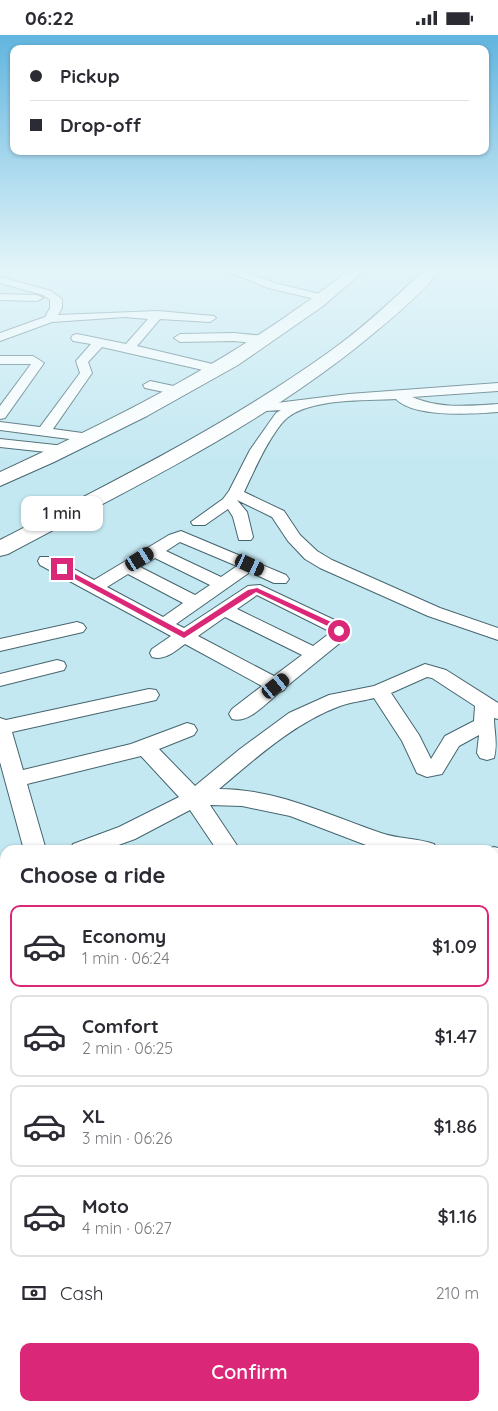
<!DOCTYPE html>
<html lang="en">
<head>
<meta charset="utf-8">
<style>
  :root { --surface:#fff; --page:#f2f2f3; --text:#2b2b33; --muted:#7c7c81; --line:#e1e1e2; --accent:#db2777 }
  body { margin:0; font-family:Quicksand,sans-serif; background:var(--page); color:var(--text); height:100vh; display:flex; flex-direction:column; font-size:19px; white-space:nowrap }
  * { box-sizing:border-box; margin:0 }
  p { font-size:16px; color:var(--muted) }
  .icon { flex:none; width:28px; height:28px; fill:none; stroke:currentColor; stroke-width:2; stroke-linecap:round; stroke-linejoin:round }
  .map { position:relative; flex:1; overflow:hidden }
  .details { position:absolute; left:0px; top:810px; width:499px; height:566px; display:flex; flex-direction:column; background:var(--surface); border-radius:15px 15px 0 0; box-shadow:0 1px 4px #0004 }
  .details>* { flex:none }
  .guide { position:absolute; left:10px; top:10px; width:479px; height:110px; border-radius:10px; box-shadow:0 1px 4px #0004; display:grid; align-content:center; height:110px; padding:0 20px; background:var(--surface) }
  .end { position:absolute; width:22px; height:22px; margin:-11px; border:6px solid #db2777; background:#fff; box-shadow:0 0 0 2px #fff }
  .from { border-radius:50% }
  .bubble { position:absolute; height:35px; border-radius:10px; background:var(--surface); box-shadow:0 1px 4px #0004; font-size:16px; font-weight:600; line-height:35px; text-align:center }
  .car { position:absolute; width:15px; height:30px; margin:-15px -8px; border-radius:6px; box-shadow:0 0 4px 1px #0007; background:linear-gradient(#222 24%,#8ab4d8 0 40%,#222 0 76%,#8ab4d8 0 86%,#222 0) }
  .guide b { display:flex; align-items:center; gap:18px; height:48px; font-size:19px }
  .guide b+b { border-top:1px solid var(--line) }
  .guide i { width:12px; height:12px; background:var(--text) }
  ul { padding:0; list-style:none }
  li { display:flex; align-items:center; gap:15px; height:82px; margin:0 10px 8px; padding:0 10px; border:2px solid var(--line); border-radius:10px }
  li div { flex:1 }
  li b { display:block; font-size:19px }
  li em { font-style:normal; font-weight:600 }
  li.on { border-color:var(--accent) }
  li>.icon { width:45px; height:45px; stroke-width:1.5 }
  h2 { padding:0 20px; font-size:22px; line-height:60px }
  .pay { display:flex; align-items:center; gap:12px; height:55px; padding:0 20px; font-size:19px }
  .pay p { margin-inline-start:auto }
  .action { display:flex; gap:10px; margin-top:auto; padding:10px 20px }
  .action a { flex:1; height:58px; border-radius:10px; background:var(--accent); color:#fff; font-size:20px; font-weight:600; line-height:58px; text-align:center }
  .status { display:flex; justify-content:space-between; align-items:center; height:35px; padding:0 25px; background:var(--surface); direction:ltr }
  .status svg { height:14px; fill:currentColor }
  .map>svg:first-child { display:block }
  .lines { fill:none; stroke-linecap:round; stroke-linejoin:round }
  .minor-casing { stroke:#45656e; stroke-width:2 }
  .highway-casing { stroke:#45656e; stroke-width:2 }
  .minor { fill:#fff; fill-rule:evenodd }
  .highway { fill:#fff; fill-rule:evenodd }
  .route { fill:#db2777 }
</style>
</head>
<body>
<div class="status"><b>06:22</b><svg viewBox="0 0 49 12"><path d="M0 12V9h3v3zM5 12V6h3v6zM10 12V3h3v9zM15 12V0h3v12zM26 1h20v11H26zM47 4h2v5h-2z"/></svg></div>
<div class="map">
<svg width="498" height="1376" viewBox="0 0 498 1376">
  <rect width="100%" height="100%" fill="#c4e8f2"/>
  <g class="lines">
    <g class="minor-casing">
      <g id="minor">
        <polygon points="224,235 240,235 275,248 328,261 330,263 324,266 268,253"/>
        <polygon points="0,242 51,256 62,264 62,273 58,280 158,276 214,281 216,283 210,287 160,284 137,311 221,331 222,334 216,338 102,312 88,327 92,338 53,394 97,400 99,403 97,406 92,407 0,395 0,387 40,392 80,338 76,326 91,309 73,306 71,303 73,300 77,299 126,309 148,284 125,282 52,287 0,306 0,298 45,282 50,273 50,265 43,260 0,248"/>
        <polygon points="0,259 37,260 43,263 37,266 0,265"/>
        <polygon points="234,298 265,301 271,305 265,309 234,306 180,307 174,303 180,299"/>
        <polygon points="0,321 33,321 44,328 5,383 0,384 0,371 31,329 0,329"/>
        <polygon points="150,346 183,353 185,356 178,360 145,353 143,350"/>
        <path d="M498,348V356L412,362C439,374 469,371 498,369V377C473,379 414,383 396,364C365,366 311,363 287,383C271,397 253,438 244,457L284,476L300,500L317,516L332,525L440,573L498,593V605L428,581L320,533L305,524L288,506L272,482L237,465L247,477L253,502L251,505H239L233,482L228,474L205,490H193L191,487L223,464L229,456L250,415L276,378L281,375L251,377L249,374L251,371L349,359Z"/>
        <polygon points="0,404 65,411 70,412 72,415 70,418 65,419 0,412"/>
        <path d="M181,496L286,540L289,544L286,548H274L250,537L176,589L184,593L248,551L260,550L343,589L348,599L341,607L287,651L284,655L280,657C267,667 249,689 232,684L229,679L232,674L262,651L185,609C175,616 165,626 152,622L150,618L152,614L171,601L40,530L38,526L40,522H52L94,545L169,500ZM180,507L237,531L221,542L166,516ZM155,523L210,550L195,560L140,532ZM128,539L183,568L163,582L107,552ZM257,560L329,596L330,598L313,611L237,574ZM225,582L302,620L274,641L198,601Z"/>
        <polygon points="77,587 83,589 86,593 83,597 0,616 0,604"/>
        <polygon points="57,625 64,627 66,631 64,635 0,651 0,639"/>
        <path d="M425,629L446,635L498,668V684L494,683C494,697 498,708 494,723L487,725L480,723L477,718L479,700L459,711L442,739L427,742L417,738L402,706L374,663C363,666 351,667 340,671C294,688 256,723 219,754C277,754 328,780 381,798C398,804 417,803 434,809L437,815H379L290,781L242,771L210,770L240,815H217L190,775L135,804L105,815H70L73,809L119,792L179,762L141,721L27,749L46,815H24L0,727V683L6,685L149,654L156,655L159,660L156,665L12,697L23,735L131,709L187,688L194,690L197,695L194,700L159,714L195,751L240,714L289,678L329,660L374,651ZM427,642L432,643L475,671L474,686L445,701L431,724L419,700L391,658Z"/>
        <polygon points="494,812 498,813 498,831 494,830 494,815 486,815"/>
        <rect x="0" y="826" width="5" height="18"/>
        <polygon points="498,853 498,884 494,886 494,854"/>
        <polygon points="498,1075 498,1104 494,1106 494,1077"/>
        <polygon points="0,1270 5,1272 5,1305 0,1303"/>
        <polygon points="494,1294 498,1295 498,1328 494,1327"/>
        <polygon points="98,1371 136,1371 138,1376 100,1376"/>
        <polygon points="430,1371 464,1371 465,1376 431,1376"/>
      </g>
    </g>
    <g class="highway-casing">
      <g id="highway">
        <path d="M349,235H365L323,271L238,330L147,381L54,427L0,451V437C124,380 241,321 349,235Z"/>
        <path d="M424,235H440C424,257 390,285 368,303C260,392 131,453 8,519L0,521V505C112,447 226,391 329,317C363,293 394,264 424,235Z"/>
      </g>
    </g>
    <use href="#minor" class="minor"/>
    <use href="#highway" class="highway"/>
  </g>
  <linearGradient id="sky" x2="0" y2="1"><stop stop-color="#61b5df"/><stop offset="0.55" stop-color="#e4f5f9"/><stop offset="1" stop-color="#e4f5f9" stop-opacity="0"/></linearGradient>
  <rect width="498" height="428" fill="url(#sky)"/>
  <polygon class="route" points="62,532 184,597 248,555 257,553 340,591 343,596 337,598 334,594 256,557 184,603 60,536 59,534"/>
</svg>
<i class="end from" style="left:339px;top:596px"></i>
<i class="end" style="left:62px;top:534px"></i>
<div class="bubble" style="left:21px;top:461px;width:82px">1 min</div>
<i class="car" style="left:140px;top:524px;rotate:58deg"></i>
<i class="car" style="left:250px;top:530px;rotate:115deg"></i>
<i class="car" style="left:276px;top:651px;rotate:51deg"></i>
<div class="guide">
<b><i class="from"></i>Pickup</b>
<b><i></i>Drop-off</b>
</div>
<section class="details">
<h2>Choose a ride</h2>
<ul>
<li class="on"><svg class="icon" aria-label="car" viewBox="0 0 24 24"><path d="M5 17H2v-5l4-1 3-4h7l3 4 3 1v5h-3M9 17h6M6 11h13"/><circle cx="7" cy="17" r="2"/><circle cx="17" cy="17" r="2"/></svg><div><b>Economy</b><p>1 min · 06:24</p></div><em>$1.09</em></li>
<li><svg class="icon" aria-label="car" viewBox="0 0 24 24"><path d="M5 17H2v-5l4-1 3-4h7l3 4 3 1v5h-3M9 17h6M6 11h13"/><circle cx="7" cy="17" r="2"/><circle cx="17" cy="17" r="2"/></svg><div><b>Comfort</b><p>2 min · 06:25</p></div><em>$1.47</em></li>
<li><svg class="icon" aria-label="car" viewBox="0 0 24 24"><path d="M5 17H2v-5l4-1 3-4h7l3 4 3 1v5h-3M9 17h6M6 11h13"/><circle cx="7" cy="17" r="2"/><circle cx="17" cy="17" r="2"/></svg><div><b>XL</b><p>3 min · 06:26</p></div><em>$1.86</em></li>
<li><svg class="icon" aria-label="car" viewBox="0 0 24 24"><path d="M5 17H2v-5l4-1 3-4h7l3 4 3 1v5h-3M9 17h6M6 11h13"/><circle cx="7" cy="17" r="2"/><circle cx="17" cy="17" r="2"/></svg><div><b>Moto</b><p>4 min · 06:27</p></div><em>$1.16</em></li>
</ul>
<div class="pay"><svg class="icon" aria-label="cash" viewBox="0 0 24 24"><path d="M3 7h18v10H3z"/><circle cx="12" cy="12" r="2"/></svg>Cash<p>210 m</p></div>
<div class="action"><a>Confirm</a></div>
</section>
</div>
</body>
</html>
